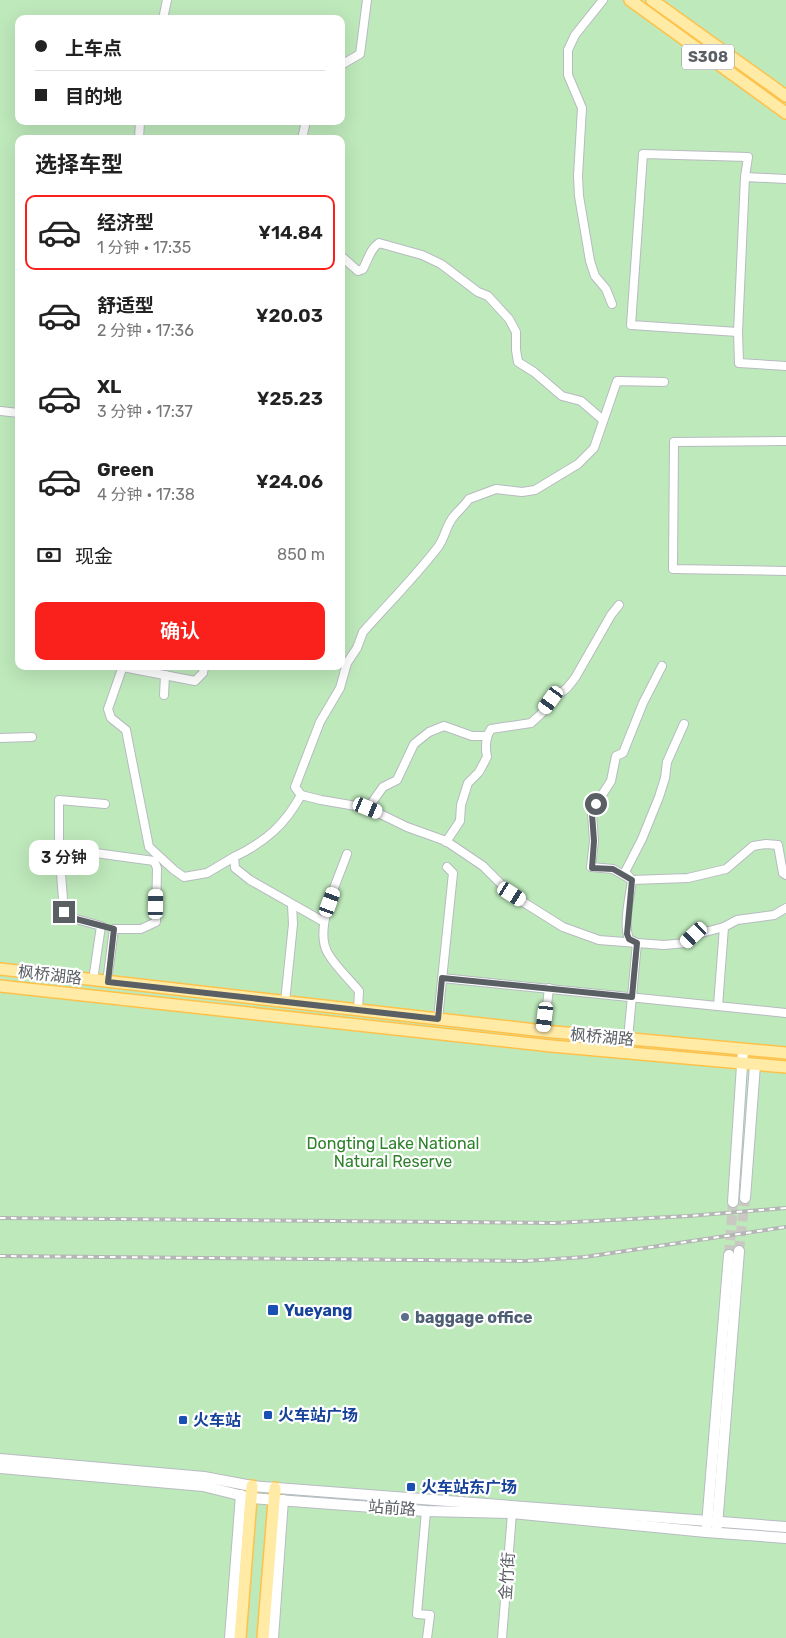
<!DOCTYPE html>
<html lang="zh">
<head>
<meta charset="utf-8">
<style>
  :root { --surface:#fff; --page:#f6f6f6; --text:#222; --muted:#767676; --line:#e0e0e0; --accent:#fa201c }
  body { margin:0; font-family:Rubik,"Noto Sans SC",sans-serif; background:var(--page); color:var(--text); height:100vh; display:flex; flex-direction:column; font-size:19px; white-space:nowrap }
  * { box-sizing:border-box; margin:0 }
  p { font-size:16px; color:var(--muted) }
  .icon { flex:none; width:28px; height:28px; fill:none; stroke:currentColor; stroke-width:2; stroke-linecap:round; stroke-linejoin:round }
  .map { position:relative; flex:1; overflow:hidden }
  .sheet { position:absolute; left:15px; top:135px; width:330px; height:535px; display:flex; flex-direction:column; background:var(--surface); border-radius:10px; box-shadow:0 5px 20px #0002 }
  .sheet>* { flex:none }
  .guide { position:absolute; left:15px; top:15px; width:330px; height:110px; border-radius:10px; box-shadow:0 5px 20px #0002; display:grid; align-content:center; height:110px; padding:0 20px; background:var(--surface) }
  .end { position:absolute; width:22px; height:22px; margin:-11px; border:6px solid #5a5f64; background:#fff; box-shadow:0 0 0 2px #fff }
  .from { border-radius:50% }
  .bubble { position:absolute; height:35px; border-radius:10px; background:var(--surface); box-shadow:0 5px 20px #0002; font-size:16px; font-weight:600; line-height:35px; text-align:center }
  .car { position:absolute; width:15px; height:30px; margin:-15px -8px; border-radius:6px; box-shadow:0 0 4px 1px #0007; background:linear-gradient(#fff 24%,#345 0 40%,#fff 0 76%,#345 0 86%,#fff 0) }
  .guide b { display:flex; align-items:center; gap:18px; height:48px; font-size:19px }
  .guide b+b { border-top:1px solid var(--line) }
  .guide i { width:12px; height:12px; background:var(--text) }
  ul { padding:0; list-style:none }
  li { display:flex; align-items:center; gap:15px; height:75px; margin:0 10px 8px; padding:0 10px; border:2px solid transparent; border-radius:10px }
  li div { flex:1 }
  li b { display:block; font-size:19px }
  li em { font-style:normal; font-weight:600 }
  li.active { border-color:var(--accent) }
  li>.icon { width:45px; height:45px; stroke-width:1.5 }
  h2 { padding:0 20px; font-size:22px; line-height:60px }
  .pay { display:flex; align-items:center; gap:12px; height:55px; padding:0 20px; font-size:19px }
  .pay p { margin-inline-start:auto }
  .cta { display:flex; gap:10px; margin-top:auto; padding:10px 20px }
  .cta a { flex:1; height:58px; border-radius:10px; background:var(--accent); color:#fff; font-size:20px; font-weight:600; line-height:58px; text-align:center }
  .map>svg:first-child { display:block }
  .green { fill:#bee9bb; fill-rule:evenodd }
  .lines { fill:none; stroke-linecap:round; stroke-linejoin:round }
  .secondary-tunnel { stroke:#cac8c2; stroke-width:10; stroke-dasharray:10 5; stroke-linecap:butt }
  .street-casing { stroke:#b7bbc0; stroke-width:10 }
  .secondary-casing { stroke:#b7bcc2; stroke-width:12 }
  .primary-casing { stroke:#ffc14a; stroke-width:14 }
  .street { stroke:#fff; stroke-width:8 }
  .secondary { stroke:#fff; stroke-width:10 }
  .primary { stroke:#ffeba6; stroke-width:11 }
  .rail-casing { stroke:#b4b5b5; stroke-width:4 }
  .rail { stroke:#fff; stroke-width:2; stroke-dasharray:5.5; stroke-linecap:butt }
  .route { stroke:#5a5f64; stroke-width:6 }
  .transit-dot { fill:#1a4fb4; stroke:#fff; stroke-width:2 }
  .service-dot { fill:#5c6f8a; stroke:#fff; stroke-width:2 }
  .labels { text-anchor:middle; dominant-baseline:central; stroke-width:4.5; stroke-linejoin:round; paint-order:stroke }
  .shield { fill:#fff; stroke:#8c8f92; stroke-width:1 }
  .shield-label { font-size:15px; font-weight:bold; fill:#5a5f64 }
  .street-label { font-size:16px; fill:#5a5f64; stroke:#fff }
  .park-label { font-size:16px; fill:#2d822b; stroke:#fff }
  .transit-label { font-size:16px; font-weight:bold; fill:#164399; stroke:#fff; text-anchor:start }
  .service-label { font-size:16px; font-weight:bold; fill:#4e5e75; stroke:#fff; text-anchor:start }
</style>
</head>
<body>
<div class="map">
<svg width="786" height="1638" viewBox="0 0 786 1638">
  <rect width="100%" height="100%" fill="#efebe2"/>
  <path class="green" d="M0,0H786V1638H0ZM19,19H341V121H19ZM19,139H341V666H19Z"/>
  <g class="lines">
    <g class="secondary-tunnel">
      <polyline points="739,1251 745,1198"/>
      <polyline points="729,1255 733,1202"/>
    </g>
    <g class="street-casing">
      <g id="street">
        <polyline points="603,0 575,35 568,50 568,75 582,108 578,176 579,196 590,261 595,276 606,289 612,304"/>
        <polyline points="163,19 167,0"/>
        <polyline points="341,65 360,54 367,0"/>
        <polyline points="139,139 140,121"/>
        <polyline points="302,139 306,121"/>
        <polyline points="786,179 745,177 738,332 739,363 786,366"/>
        <path d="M341,256L358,271L363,269C368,260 370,249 379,243L422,255L441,264L478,292L488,296L509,319L516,332V350L518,362L534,372L562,396L581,401L603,420"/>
        <polyline points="738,332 631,325 643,154 748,157 745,177"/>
        <polyline points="0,411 19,413"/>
        <polyline points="786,441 674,442 673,569 786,571"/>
        <polyline points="123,666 108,709 111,718 126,730 149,847 174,870 184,877 207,873 234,857"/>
        <polyline points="662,666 643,703 623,753 616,756 611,781 596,804 592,814 594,841 591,867 613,869 632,880 688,878 726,869 753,846 766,844 778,845 783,873 786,875"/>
        <polyline points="123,667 195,681 203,673 204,667"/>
        <polyline points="164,695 165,675"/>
        <path d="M684,724L667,762L665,778L659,797L642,839L625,872L632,880C630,896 623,924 629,939L637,943L664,945L686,943L694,935L724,927"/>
        <polyline points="0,738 32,737"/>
        <polyline points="301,795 321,800 368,808 407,827 446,841 483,866 512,895 563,927 599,940 637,943 628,1039"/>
        <polyline points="368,808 383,787 397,780 414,744 429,732 444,726 472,736 487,736"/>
        <path d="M446,842L460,821L461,805L468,783L479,772L487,757C485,747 485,738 491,729L531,723L542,713L551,700L567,688L575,678L611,615L619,605"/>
        <polyline points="59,848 59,800 105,804"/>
        <path d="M347,854C338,880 312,931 329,955C337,968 349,979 359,991L358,1010"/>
        <path d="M324,922L250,880L235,868L234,857C265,842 285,825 301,795L295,787L320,722L340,688L347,663L357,648L363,632C388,604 415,577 438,547C445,538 446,525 454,516C459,510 464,506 469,499L496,489L522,492L535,490L578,464L594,448L617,381L664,382"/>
        <polyline points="442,978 786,1013"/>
        <polyline points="93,980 101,926 76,919 64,912 59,848 154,861 157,868 156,922 141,929 114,929 107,982"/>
        <polyline points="285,1002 293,924 292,905"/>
        <polyline points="718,1006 724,927 737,920 774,915 786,908"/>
        <polyline points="438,1019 453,873 447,867"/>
        <polyline points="544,1031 549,988"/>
        <polyline points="426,1511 417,1614 430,1615 427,1638"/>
        <polyline points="502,1638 512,1513"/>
      </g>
    </g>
    <g class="secondary-casing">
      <g id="secondary">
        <polyline points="745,1198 755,1065"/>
        <polyline points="733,1202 743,1050"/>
        <polyline points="0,1459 204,1477 252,1486 786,1527"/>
        <polyline points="0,1468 203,1486 251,1498 426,1511 512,1513 706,1532 786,1538"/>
        <polyline points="707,1525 729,1255"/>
        <polyline points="717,1526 739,1251"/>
        <polyline points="230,1638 241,1495"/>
        <polyline points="273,1638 283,1500"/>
      </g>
    </g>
    <g class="primary-casing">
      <g id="primary">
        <polyline points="630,0 786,113"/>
        <polyline points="652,0 786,96"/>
        <polyline points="0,969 544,1031 786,1053"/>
        <polyline points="0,986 551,1046 786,1067"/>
        <polyline points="240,1638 252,1486"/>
        <polyline points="263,1638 275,1488"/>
      </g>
    </g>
    <use href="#street" class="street"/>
    <use href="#secondary" class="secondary"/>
    <use href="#primary" class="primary"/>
    <g class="rail-casing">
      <g id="rail">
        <polyline points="0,1218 554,1223 689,1216 786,1208"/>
        <polyline points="0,1256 525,1261 585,1257 786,1227"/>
      </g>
    </g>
    <use href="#rail" class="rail"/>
  </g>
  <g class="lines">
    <polyline class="route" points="64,912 76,919 114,929 108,982 438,1019 442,978 632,997 637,943 629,939 627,934 632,880 613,869 592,868 594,841 592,814 596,804"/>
  </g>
  <g class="transit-dot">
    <rect x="267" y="1304" width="12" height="12" rx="2.5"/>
    <rect x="263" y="1410" width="10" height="10" rx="2.5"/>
    <rect x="178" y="1415" width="10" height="10" rx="2.5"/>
    <rect x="406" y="1482" width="10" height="10" rx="2.5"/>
  </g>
  <circle class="service-dot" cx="405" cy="1317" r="5"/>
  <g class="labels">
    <rect class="shield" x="682" y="44.5" width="52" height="25" rx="4"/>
    <g class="shield-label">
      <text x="708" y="57">S308</text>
    </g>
    <g class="street-label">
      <text transform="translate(50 975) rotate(6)">枫桥湖路</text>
      <text transform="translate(602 1037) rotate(5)">枫桥湖路</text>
      <text transform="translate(392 1508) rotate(4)">站前路</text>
      <text transform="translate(507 1576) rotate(-86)">金竹街</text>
    </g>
    <g class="park-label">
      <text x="393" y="1143">Dongting Lake National<tspan x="393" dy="18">Natural Reserve</tspan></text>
    </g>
    <g class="transit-label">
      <text x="284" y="1310">Yueyang</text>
      <text x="278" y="1415">火车站广场</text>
      <text x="193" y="1420">火车站</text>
      <text x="421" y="1487">火车站东广场</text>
    </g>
    <g class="service-label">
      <text x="415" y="1317">baggage office</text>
    </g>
  </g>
</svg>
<i class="end from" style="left:596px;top:804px"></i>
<i class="end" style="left:64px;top:912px"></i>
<div class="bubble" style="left:29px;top:840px;width:70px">3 分钟</div>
<i class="car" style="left:551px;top:700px;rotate:216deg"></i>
<i class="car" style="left:368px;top:808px;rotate:112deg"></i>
<i class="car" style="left:512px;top:894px;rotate:123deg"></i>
<i class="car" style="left:330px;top:902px;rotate:20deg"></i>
<i class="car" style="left:156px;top:904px;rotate:1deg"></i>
<i class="car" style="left:694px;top:935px;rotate:227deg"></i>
<i class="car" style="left:545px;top:1017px;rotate:187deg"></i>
<div class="guide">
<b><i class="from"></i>上车点</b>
<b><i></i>目的地</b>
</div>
<section class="sheet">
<h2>选择车型</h2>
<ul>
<li class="active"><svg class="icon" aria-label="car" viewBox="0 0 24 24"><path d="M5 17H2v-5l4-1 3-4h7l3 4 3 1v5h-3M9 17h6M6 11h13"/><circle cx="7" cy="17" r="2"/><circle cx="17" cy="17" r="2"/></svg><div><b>经济型</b><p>1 分钟 · 17:35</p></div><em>¥14.84</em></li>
<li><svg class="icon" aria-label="car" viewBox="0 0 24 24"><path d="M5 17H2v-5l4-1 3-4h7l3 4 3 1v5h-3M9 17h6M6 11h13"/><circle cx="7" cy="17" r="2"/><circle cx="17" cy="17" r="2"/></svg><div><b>舒适型</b><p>2 分钟 · 17:36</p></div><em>¥20.03</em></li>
<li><svg class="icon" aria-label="car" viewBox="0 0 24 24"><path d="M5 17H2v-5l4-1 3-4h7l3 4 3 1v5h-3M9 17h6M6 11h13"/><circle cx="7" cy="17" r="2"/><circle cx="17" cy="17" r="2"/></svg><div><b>XL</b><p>3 分钟 · 17:37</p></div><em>¥25.23</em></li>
<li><svg class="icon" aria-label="car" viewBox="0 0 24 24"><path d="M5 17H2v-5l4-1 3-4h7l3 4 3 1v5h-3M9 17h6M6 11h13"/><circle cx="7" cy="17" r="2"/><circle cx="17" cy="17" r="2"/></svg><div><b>Green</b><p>4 分钟 · 17:38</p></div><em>¥24.06</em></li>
</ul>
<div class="pay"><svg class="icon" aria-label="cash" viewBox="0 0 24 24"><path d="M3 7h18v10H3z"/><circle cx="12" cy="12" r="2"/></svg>现金<p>850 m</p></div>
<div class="cta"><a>确认</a></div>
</section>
</div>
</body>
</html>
